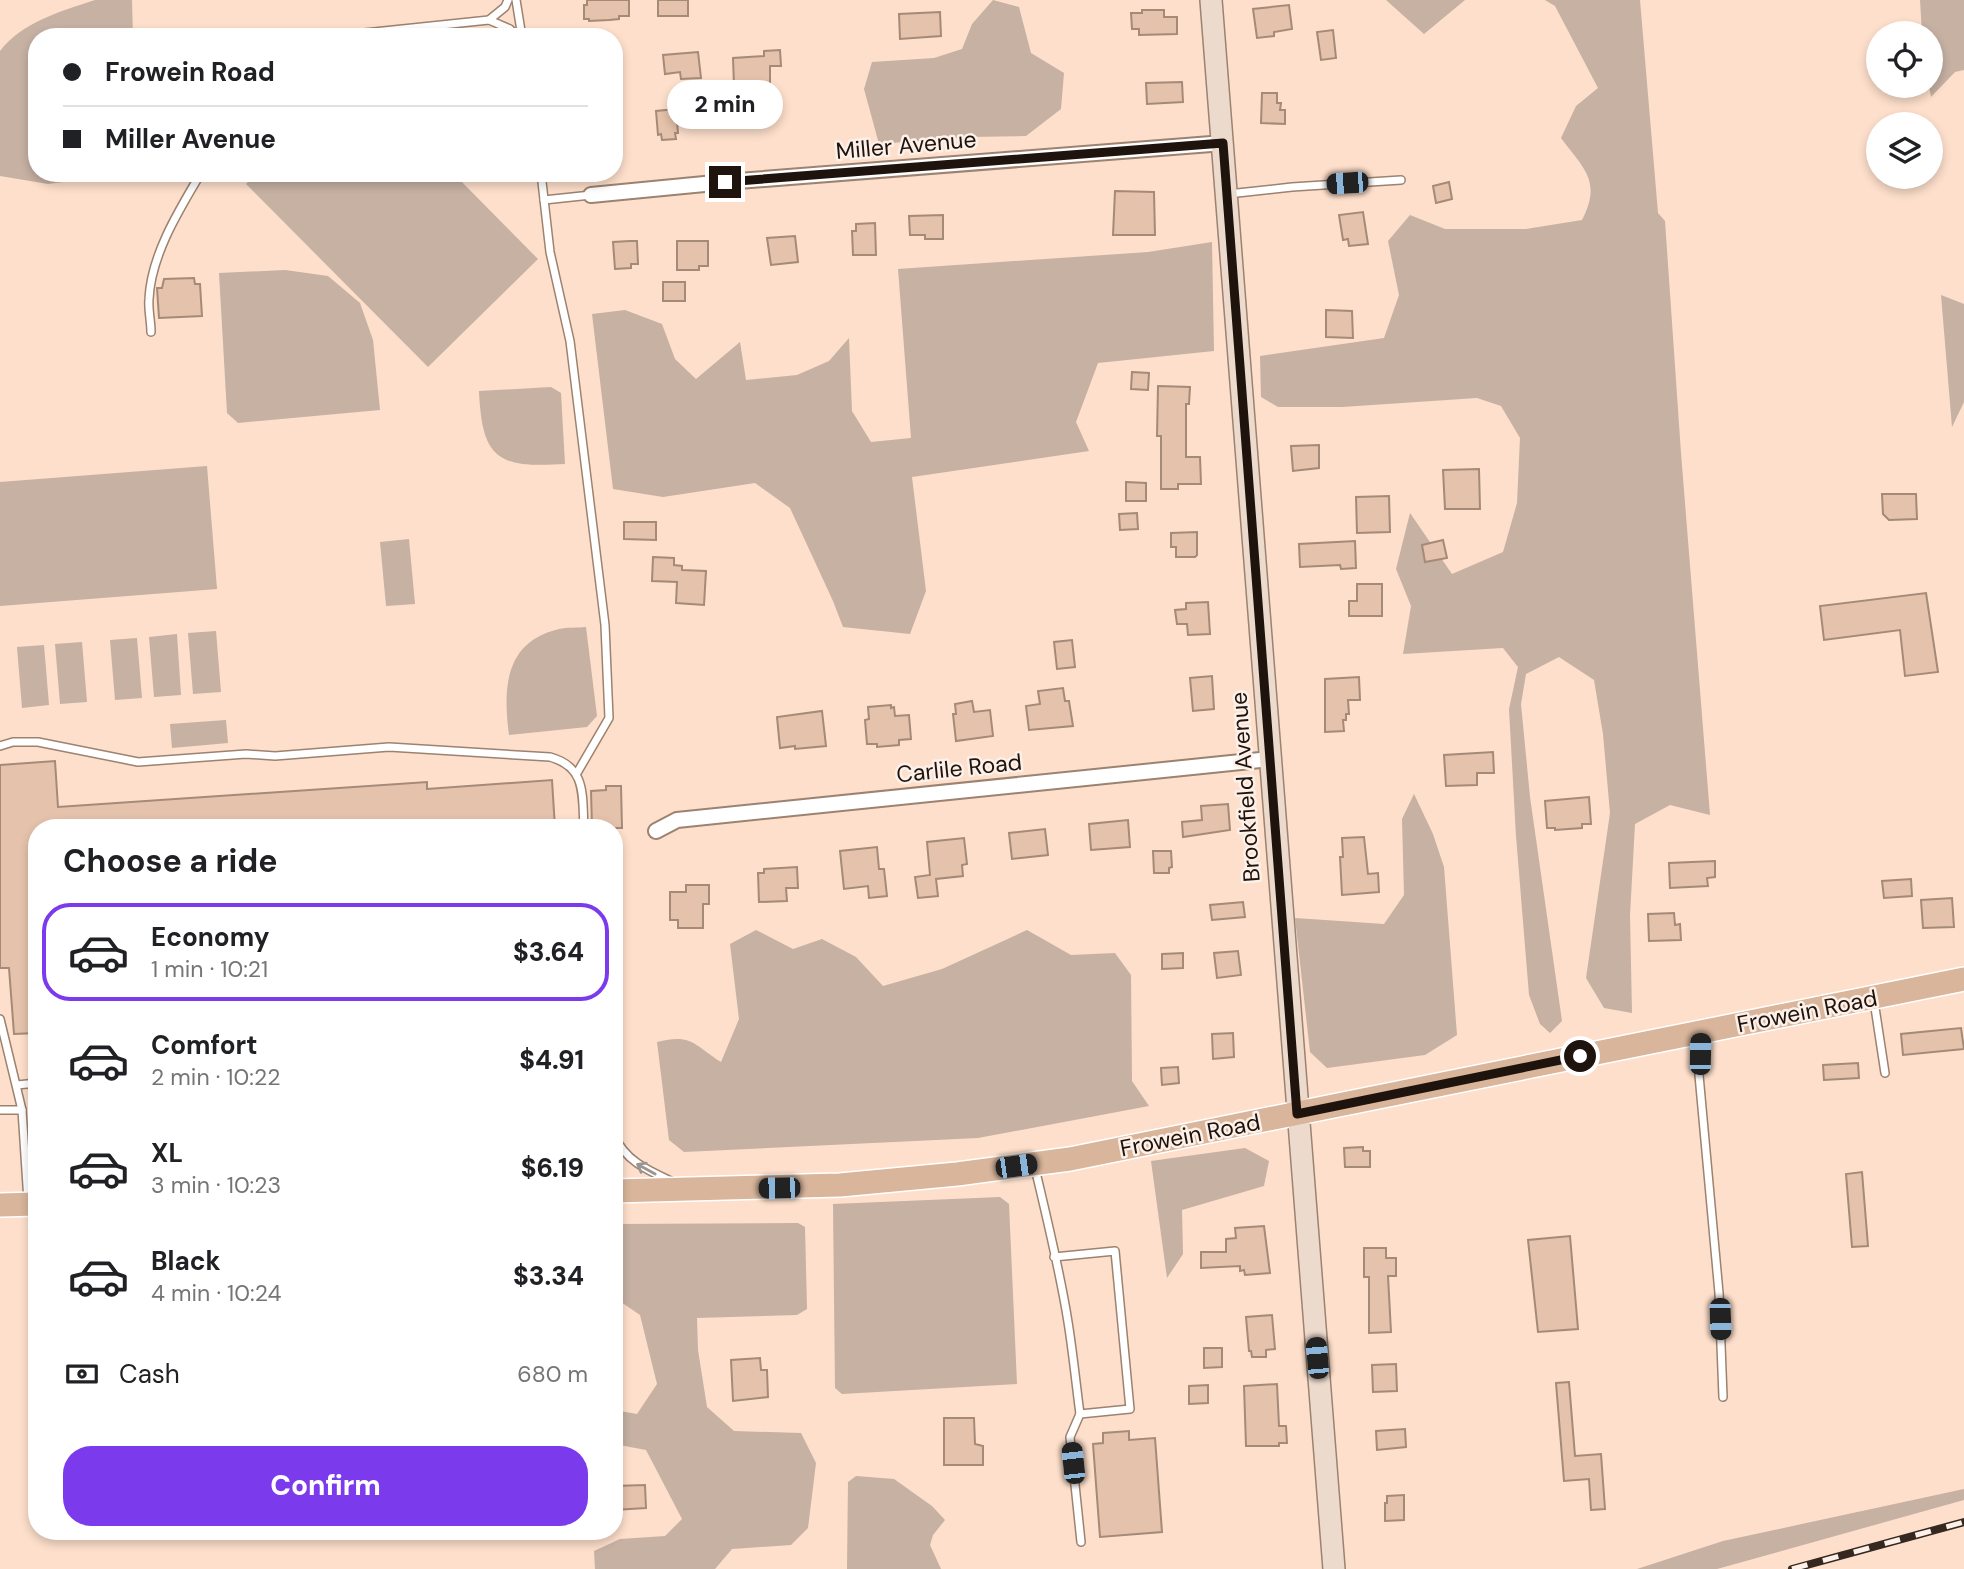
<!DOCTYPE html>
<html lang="en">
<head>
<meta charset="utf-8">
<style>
  :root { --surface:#fff; --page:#f2f2f2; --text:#202124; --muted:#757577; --line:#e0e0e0; --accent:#7c3aed }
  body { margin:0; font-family:"DM Sans",sans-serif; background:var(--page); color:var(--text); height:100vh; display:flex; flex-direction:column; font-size:26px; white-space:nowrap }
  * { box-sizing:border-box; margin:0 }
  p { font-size:23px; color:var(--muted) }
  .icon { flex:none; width:38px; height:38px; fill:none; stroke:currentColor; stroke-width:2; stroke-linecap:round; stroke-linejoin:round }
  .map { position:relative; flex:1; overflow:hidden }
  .sheet { position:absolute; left:28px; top:819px; width:595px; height:721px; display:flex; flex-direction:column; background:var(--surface); border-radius:28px; box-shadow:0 4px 10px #0003 }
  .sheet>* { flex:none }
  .guide { position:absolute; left:28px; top:28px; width:595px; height:154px; border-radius:28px; box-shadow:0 4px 10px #0003; display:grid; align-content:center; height:154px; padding:0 35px; background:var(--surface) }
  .buttons { position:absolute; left:1866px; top:21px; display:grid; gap:14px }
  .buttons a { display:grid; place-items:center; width:77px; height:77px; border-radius:50%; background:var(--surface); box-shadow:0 4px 10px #0003; font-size:35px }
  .end { position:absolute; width:32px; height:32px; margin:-16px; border:9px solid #1e140d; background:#fff; box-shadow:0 0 0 4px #fff }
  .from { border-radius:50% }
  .bubble { position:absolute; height:49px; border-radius:24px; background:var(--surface); box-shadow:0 4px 10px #0003; font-size:23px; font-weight:800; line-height:49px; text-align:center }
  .car { position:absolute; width:21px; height:42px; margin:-21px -10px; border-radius:9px; box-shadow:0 0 5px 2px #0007; background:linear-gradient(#222 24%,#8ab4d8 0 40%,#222 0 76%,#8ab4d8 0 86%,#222 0) }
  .guide b { display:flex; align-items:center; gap:24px; height:66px; font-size:26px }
  .guide b+b { border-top:2px solid var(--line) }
  .guide i { width:18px; height:18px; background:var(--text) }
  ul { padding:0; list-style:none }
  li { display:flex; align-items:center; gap:21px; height:98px; margin:0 14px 10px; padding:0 21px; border:4px solid transparent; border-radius:28px }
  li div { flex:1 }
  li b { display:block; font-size:26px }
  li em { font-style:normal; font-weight:800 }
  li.current { border-color:var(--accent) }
  li>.icon { width:63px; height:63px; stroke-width:1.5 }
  h2 { padding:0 35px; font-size:32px; line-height:84px }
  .pay { display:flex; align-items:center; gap:18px; height:77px; padding:0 35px; font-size:26px }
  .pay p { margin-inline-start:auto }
  .button { display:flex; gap:14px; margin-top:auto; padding:14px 35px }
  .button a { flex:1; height:80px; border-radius:28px; background:var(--accent); color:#fff; font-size:28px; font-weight:800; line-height:80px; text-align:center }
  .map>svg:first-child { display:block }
  .green { fill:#c6b1a3 }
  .building { fill:#e5c2ab; stroke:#a58a78; stroke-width:2 }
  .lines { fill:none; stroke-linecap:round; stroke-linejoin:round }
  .service-casing { stroke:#9c8270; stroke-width:10 }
  .minor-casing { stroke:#9c8270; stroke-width:18 }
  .secondary-casing { stroke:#9c8270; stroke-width:24 }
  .primary-casing { stroke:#fff; stroke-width:26 }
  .service { stroke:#fff; stroke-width:7 }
  .minor { stroke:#fff; stroke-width:14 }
  .secondary { stroke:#ecdacd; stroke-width:21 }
  .primary { stroke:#d8b59b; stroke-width:23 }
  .rail-casing { stroke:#342820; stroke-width:8 }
  .rail { stroke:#fcf0e8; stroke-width:5; stroke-dasharray:16; stroke-linecap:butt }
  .oneway { stroke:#9a9592 }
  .route { stroke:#1e140d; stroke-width:9 }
  .labels { text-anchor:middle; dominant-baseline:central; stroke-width:5; stroke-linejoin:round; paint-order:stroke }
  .street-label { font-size:23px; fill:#1e140d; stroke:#fcf0e8 }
</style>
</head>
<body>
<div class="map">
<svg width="1964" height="1569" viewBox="0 0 1964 1569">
  <rect width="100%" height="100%" fill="#fddfcb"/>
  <g class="green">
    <path d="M95,0H132L133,37H37V173H130L48,184L0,176V51C22,22 62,11 95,0Z"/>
    <polygon points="993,0 1019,7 1031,53 1064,73 1061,109 1026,136 965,137 879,144 864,89 872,62 934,58 962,49 972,24"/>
    <polygon points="1386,0 1465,0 1424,34"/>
    <path d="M1545,0H1640L1658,213L1665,221L1681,453L1710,815L1670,805L1635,824L1630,915L1632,1013L1604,1008L1586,978L1610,813L1603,734L1594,680L1559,657L1526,674L1521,704L1530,797L1562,1021L1550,1033L1540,1024L1529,995L1516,836L1509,709L1518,667L1503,648L1403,654L1411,606L1396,569L1410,513L1452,574L1503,552L1517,503L1520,438L1501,406L1477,398L1342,407H1278L1261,397L1260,356L1384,338L1399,295L1388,241L1410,215L1445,229H1526L1582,220C1602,181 1584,169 1561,138L1576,106L1598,88L1555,6Z"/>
    <polygon points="1920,0 1964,0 1964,70 1955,72 1931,97 1929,86 1930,33 1922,33"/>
    <polygon points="257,173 453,173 538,259 428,367 246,184"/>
    <polygon points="1212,242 1214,351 1098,363 1076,422 1089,451 912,477 926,591 910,634 843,627 833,601 790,508 755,483 663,497 613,489 592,314 625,310 662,324 675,359 696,379 740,342 746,380 797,375 829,361 849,338 852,411 871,442 911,438 898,269 1148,252"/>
    <polygon points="285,270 328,276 360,303 373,340 380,410 238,423 227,413 219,273"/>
    <polygon points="1941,295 1964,304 1964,402 1952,427"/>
    <path d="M551,387L561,393L565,464C498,468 482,460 479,391Z"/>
    <polygon points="207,466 217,589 0,606 0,482"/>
    <polygon points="409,539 415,604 386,606 380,542"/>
    <path d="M586,627L597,716L587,727L509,735C503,689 504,642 559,629C567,627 578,628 586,627Z"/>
    <polygon points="216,631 221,692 193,694 188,633"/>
    <polygon points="177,634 181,695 154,697 149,637"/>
    <polygon points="137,638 142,698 115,700 110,640"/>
    <polygon points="82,642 87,702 60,704 55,644"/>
    <polygon points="44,645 49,705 22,708 17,647"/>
    <polygon points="226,720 228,743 172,748 170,724"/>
    <polygon points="1414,794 1433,834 1444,867 1457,1035 1425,1055 1327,1068 1310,1052 1295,918 1384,924 1404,895 1402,819"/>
    <path d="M756,930L793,949L822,939L856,957L883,986L942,969L1027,930L1071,955L1115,953L1131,975L1132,1081L1149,1106L978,1138L684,1152L669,1140L657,1042C692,1033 694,1045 721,1062L739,1019L730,944Z"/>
    <polygon points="1245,1148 1269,1161 1264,1186 1182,1210 1183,1254 1167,1278 1151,1161"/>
    <polygon points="1000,1197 1009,1204 1017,1384 842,1394 835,1388 833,1204"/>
    <polygon points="798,1223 805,1227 807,1309 797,1315 697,1318 698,1350 707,1407 734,1431 801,1433 816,1463 808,1528 791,1545 732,1549 715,1569 595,1569 594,1551 620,1539 665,1536 682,1519 646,1450 614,1444 614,1410 637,1414 657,1384 640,1315 618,1300 614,1301 614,1224"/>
    <polygon points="856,1476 894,1479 932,1506 945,1520 933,1535 930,1545 941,1569 847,1569 848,1482"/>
    <polygon points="1964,1489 1964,1500 1717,1569 1637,1569 1723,1541"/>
  </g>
  <g class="building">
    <polygon points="587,0 629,0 629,16 619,16 619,19 609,20 589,21 589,19 584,19 584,5 587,5"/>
    <rect x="658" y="0" width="30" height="16"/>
    <polygon points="1289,5 1292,29 1274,32 1274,36 1257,38 1253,9"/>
    <polygon points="1142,10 1164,10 1164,17 1177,17 1177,34 1139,35 1139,29 1132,29 1131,13 1142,13"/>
    <polygon points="940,12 941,36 900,39 899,14"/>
    <polygon points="1333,30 1336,58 1321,60 1317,32"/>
    <polygon points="780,50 781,66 770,66 770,85 734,86 733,58 764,56 764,51"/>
    <polygon points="698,52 701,78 681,79 680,72 665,74 663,55"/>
    <polygon points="1182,82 1183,102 1147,104 1146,83"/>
    <polygon points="1262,93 1277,93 1277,103 1281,103 1280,110 1285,110 1285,124 1261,123"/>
    <polygon points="676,109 678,133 675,133 676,139 662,140 661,134 658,135 656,111"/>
    <polygon points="1449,182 1452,199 1436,203 1433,186"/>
    <polygon points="1115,191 1154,192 1155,235 1113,235"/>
    <polygon points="1363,212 1368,244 1349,246 1348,239 1343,240 1339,215"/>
    <polygon points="943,215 943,239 925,239 925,235 910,235 909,216"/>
    <polygon points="875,223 876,255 853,255 852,231 856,231 856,224"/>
    <polygon points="795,236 798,262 771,265 767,238"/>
    <polygon points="630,241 637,241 638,264 631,264 631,268 615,269 613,242"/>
    <polygon points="677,241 708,241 708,266 699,266 699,270 677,270"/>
    <polygon points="194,278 195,284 200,284 202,316 159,318 157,288 162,288 164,279"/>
    <rect x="663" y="282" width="22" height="19"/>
    <polygon points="1326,310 1352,311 1353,338 1326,337"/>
    <polygon points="1132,372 1149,373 1148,390 1131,389"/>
    <polygon points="1158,386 1190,387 1189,404 1186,404 1186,457 1200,457 1201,484 1178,484 1178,489 1161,489 1161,436 1157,436"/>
    <polygon points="1319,445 1319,468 1293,471 1291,446"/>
    <polygon points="1479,469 1480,509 1445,509 1443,470"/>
    <polygon points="1126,482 1146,483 1146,501 1126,501"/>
    <polygon points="1882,494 1916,494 1917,519 1889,520 1883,514"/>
    <polygon points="1389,496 1390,532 1357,533 1356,497"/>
    <polygon points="1137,513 1138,529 1120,530 1119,514"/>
    <polygon points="624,522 656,522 656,540 624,539"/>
    <polygon points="1197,532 1197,555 1195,557 1176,557 1176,547 1171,547 1171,533"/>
    <polygon points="1443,540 1447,558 1425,562 1422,545"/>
    <polygon points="1355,541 1356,568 1341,569 1340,565 1300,567 1299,544"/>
    <polygon points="653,557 674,558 674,565 682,566 682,570 706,571 704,605 676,603 677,582 652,581"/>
    <polygon points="1357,584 1382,584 1382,616 1349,616 1349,601 1357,601"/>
    <polygon points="1926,593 1938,672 1905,676 1900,630 1824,640 1820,606"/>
    <polygon points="1208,602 1210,634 1188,635 1187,624 1177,624 1175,610 1186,609 1186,603"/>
    <polygon points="1072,640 1075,667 1057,669 1054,642"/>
    <polygon points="1212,676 1214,709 1193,711 1190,678"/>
    <polygon points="1359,677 1360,700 1348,700 1349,714 1346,714 1346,720 1343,720 1344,731 1325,732 1325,679"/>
    <polygon points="1063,688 1065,701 1069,701 1073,726 1029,730 1026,706 1040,704 1038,691"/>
    <polygon points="972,701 974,712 990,710 993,736 956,741 953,714 956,714 955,704"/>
    <polygon points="891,705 891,708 894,707 895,716 909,715 911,739 899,740 899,745 877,747 877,744 867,744 865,720 869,719 868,707"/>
    <polygon points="822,711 826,746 795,749 795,746 780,748 777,717"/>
    <polygon points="1493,752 1494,773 1477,773 1477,785 1446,786 1444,755"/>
    <polygon points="55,761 58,807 427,782 427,789 552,780 555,828 37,828 37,1033 14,1034 9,968 0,968 0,765"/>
    <polygon points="606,786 621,786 622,828 592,828 591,791 606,790"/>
    <polygon points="1589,797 1591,824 1582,824 1582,828 1555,830 1555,828 1547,828 1545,801"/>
    <polygon points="1228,804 1230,830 1183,837 1182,822 1202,820 1201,806"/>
    <polygon points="1128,820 1130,847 1091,850 1089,824"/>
    <polygon points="1045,829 1048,855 1012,859 1009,833"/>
    <polygon points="1364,837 1368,874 1378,873 1379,892 1342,895 1340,857 1343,857 1342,838"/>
    <polygon points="964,838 967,864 962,865 963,876 936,879 938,896 918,898 915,877 930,875 927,842"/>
    <polygon points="877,847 879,869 884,869 887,896 869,898 868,886 844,889 840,851"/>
    <polygon points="1153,851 1171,851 1172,867 1169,868 1169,873 1154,873"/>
    <polygon points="1715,861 1715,877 1707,878 1708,886 1670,888 1669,863"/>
    <polygon points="797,867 798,888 786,888 787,901 759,902 758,873 764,873 764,869"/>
    <polygon points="1911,879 1912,896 1884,898 1882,881"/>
    <polygon points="686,885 709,885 709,904 703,904 703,928 678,928 678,920 670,920 670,892 686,892"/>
    <polygon points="1952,898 1954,927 1923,928 1921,900"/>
    <polygon points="1243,902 1245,917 1212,920 1210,905"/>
    <polygon points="1674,913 1675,925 1680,924 1681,940 1649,941 1648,914"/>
    <polygon points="1238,951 1241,975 1217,978 1214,953"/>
    <polygon points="1183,953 1183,968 1162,969 1162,954"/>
    <polygon points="1961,1028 1964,1049 1903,1055 1901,1034"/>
    <polygon points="1233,1033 1234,1057 1213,1059 1212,1034"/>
    <polygon points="1858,1063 1859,1078 1824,1080 1823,1065"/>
    <polygon points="1178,1067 1179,1083 1162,1085 1161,1068"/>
    <polygon points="1363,1147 1363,1151 1370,1151 1370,1167 1345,1167 1344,1148"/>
    <polygon points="1862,1172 1868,1246 1852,1247 1846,1174"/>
    <polygon points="1264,1226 1270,1273 1245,1275 1244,1270 1240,1271 1240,1266 1201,1268 1201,1252 1226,1252 1226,1239 1236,1238 1235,1228"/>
    <polygon points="1570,1236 1578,1329 1538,1332 1528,1240"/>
    <polygon points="1364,1248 1386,1248 1386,1258 1396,1258 1396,1276 1388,1276 1391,1332 1369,1333 1369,1277 1364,1277"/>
    <polygon points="1272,1315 1275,1349 1266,1350 1266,1357 1252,1357 1251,1351 1249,1351 1246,1317"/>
    <polygon points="1204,1348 1222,1348 1222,1367 1204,1368"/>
    <polygon points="760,1358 761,1370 767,1370 768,1397 733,1401 731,1360"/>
    <polygon points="1396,1364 1397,1391 1373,1392 1372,1365"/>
    <polygon points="1569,1382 1575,1456 1601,1454 1605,1509 1591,1510 1589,1479 1564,1481 1556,1383"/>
    <polygon points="1277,1384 1279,1426 1286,1426 1287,1443 1279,1443 1279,1446 1246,1446 1244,1386"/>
    <polygon points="1208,1385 1208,1403 1189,1404 1189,1386"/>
    <polygon points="944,1418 974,1418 975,1444 983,1446 983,1465 944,1465"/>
    <polygon points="1405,1429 1406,1447 1377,1450 1376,1431"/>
    <polygon points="1129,1431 1129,1440 1155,1438 1162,1532 1100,1537 1093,1444 1103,1443 1103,1433"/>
    <polygon points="645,1485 646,1508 614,1510 614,1486"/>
    <polygon points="1404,1495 1404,1520 1385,1521 1385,1503 1387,1503 1387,1496"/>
  </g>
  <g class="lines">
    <g class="service-casing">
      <g id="service">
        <polyline points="516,0 522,37"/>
        <polyline points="489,20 510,29 516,37"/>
        <polyline points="326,37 489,20 505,7 508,0"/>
        <polyline points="541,173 550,252 570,341 605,625 609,718 577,773"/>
        <polyline points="1228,194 1292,187 1401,180"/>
        <polyline points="544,200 591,195"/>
        <path d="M151,332C151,321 148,309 149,299C151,255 179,210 201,173"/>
        <path d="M0,746L13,742H38L138,762L246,754L275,756L389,747L550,757C587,767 582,796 584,828"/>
        <polyline points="1874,1001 1885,1073"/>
        <polyline points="0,1019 22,1110 28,1201"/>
        <polyline points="1700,1036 1699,1075 1719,1293 1723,1397"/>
        <polyline points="17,1085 37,1083"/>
        <polyline points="0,1110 22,1110"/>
        <path d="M614,1135C625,1161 649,1171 673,1182"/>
        <path d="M1035,1168C1047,1219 1060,1271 1068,1322C1073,1353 1076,1384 1080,1414L1130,1409L1115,1251L1054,1257"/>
        <polyline points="1080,1414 1070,1437 1081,1542"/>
      </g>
    </g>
    <g class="minor-casing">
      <g id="minor">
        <polyline points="591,195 725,182 1224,143"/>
        <polyline points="656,831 677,820 1270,759"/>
      </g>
    </g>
    <g class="secondary-casing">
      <polyline id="secondary" points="1211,0 1334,1569"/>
    </g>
    <g class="primary-casing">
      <g id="primary">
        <polyline points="614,1191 840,1185 957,1174 1070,1159 1964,979"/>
        <polyline points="0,1205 37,1204"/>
      </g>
    </g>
    <use href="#service" class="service"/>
    <use href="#minor" class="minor"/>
    <use href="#secondary" class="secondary"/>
    <use href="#primary" class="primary"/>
    <g class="rail-casing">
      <polyline id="rail" points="1792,1569 1964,1522"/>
    </g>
    <use href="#rail" class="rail"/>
  </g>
  <defs><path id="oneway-shaft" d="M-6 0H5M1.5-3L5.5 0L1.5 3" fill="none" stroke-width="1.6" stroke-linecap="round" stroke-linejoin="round" transform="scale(1.75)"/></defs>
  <use class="oneway" href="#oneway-shaft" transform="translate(646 1169) rotate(-151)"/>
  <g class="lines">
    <polyline class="route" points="725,182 1223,143 1297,1114 1580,1056"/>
  </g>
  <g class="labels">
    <g class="street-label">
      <text transform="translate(906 145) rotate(-5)">Miller Avenue</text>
      <text transform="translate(959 768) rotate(-6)">Carlile Road</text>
      <text transform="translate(1245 787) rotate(-94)">Brookfield Avenue</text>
      <text transform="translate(1807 1011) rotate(-11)">Frowein Road</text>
      <text transform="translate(1190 1135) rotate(-11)">Frowein Road</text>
    </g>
  </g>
</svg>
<div class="buttons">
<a><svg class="icon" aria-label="locate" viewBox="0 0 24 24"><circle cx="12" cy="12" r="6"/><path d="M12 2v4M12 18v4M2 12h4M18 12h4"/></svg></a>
<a><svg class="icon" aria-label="layers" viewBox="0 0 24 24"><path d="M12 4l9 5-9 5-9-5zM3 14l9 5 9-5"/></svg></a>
</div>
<i class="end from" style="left:1580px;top:1056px"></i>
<i class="end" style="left:725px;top:182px"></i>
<div class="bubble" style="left:667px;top:80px;width:116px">2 min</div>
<i class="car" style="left:1347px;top:183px;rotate:266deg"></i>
<i class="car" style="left:1700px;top:1054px;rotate:1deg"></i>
<i class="car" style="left:1016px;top:1166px;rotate:82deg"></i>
<i class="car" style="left:779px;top:1188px;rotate:269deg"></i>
<i class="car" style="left:1720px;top:1319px;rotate:178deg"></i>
<i class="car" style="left:1317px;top:1358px;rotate:355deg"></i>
<i class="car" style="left:1073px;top:1463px;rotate:354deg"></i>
<div class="guide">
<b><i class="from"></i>Frowein Road</b>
<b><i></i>Miller Avenue</b>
</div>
<section class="sheet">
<h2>Choose a ride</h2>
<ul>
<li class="current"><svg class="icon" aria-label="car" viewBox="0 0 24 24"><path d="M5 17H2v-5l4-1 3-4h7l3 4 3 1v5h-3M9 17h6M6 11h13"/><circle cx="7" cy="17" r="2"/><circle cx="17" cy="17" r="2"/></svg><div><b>Economy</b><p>1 min · 10:21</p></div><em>$3.64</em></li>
<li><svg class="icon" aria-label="car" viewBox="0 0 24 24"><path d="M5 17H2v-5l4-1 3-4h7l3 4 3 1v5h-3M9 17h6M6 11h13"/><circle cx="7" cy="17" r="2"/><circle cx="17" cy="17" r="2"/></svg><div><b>Comfort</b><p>2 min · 10:22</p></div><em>$4.91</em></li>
<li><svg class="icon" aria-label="car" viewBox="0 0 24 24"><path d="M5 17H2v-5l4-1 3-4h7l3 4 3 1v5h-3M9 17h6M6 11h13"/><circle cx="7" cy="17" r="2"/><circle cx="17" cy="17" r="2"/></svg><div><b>XL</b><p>3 min · 10:23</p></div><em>$6.19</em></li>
<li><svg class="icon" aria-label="car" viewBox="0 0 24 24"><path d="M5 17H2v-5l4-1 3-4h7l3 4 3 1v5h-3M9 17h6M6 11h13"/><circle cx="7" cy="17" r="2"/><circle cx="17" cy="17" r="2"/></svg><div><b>Black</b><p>4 min · 10:24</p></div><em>$3.34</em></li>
</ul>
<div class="pay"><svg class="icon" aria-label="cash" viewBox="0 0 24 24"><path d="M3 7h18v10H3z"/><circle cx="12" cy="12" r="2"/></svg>Cash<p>680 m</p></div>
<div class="button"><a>Confirm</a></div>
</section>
</div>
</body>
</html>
